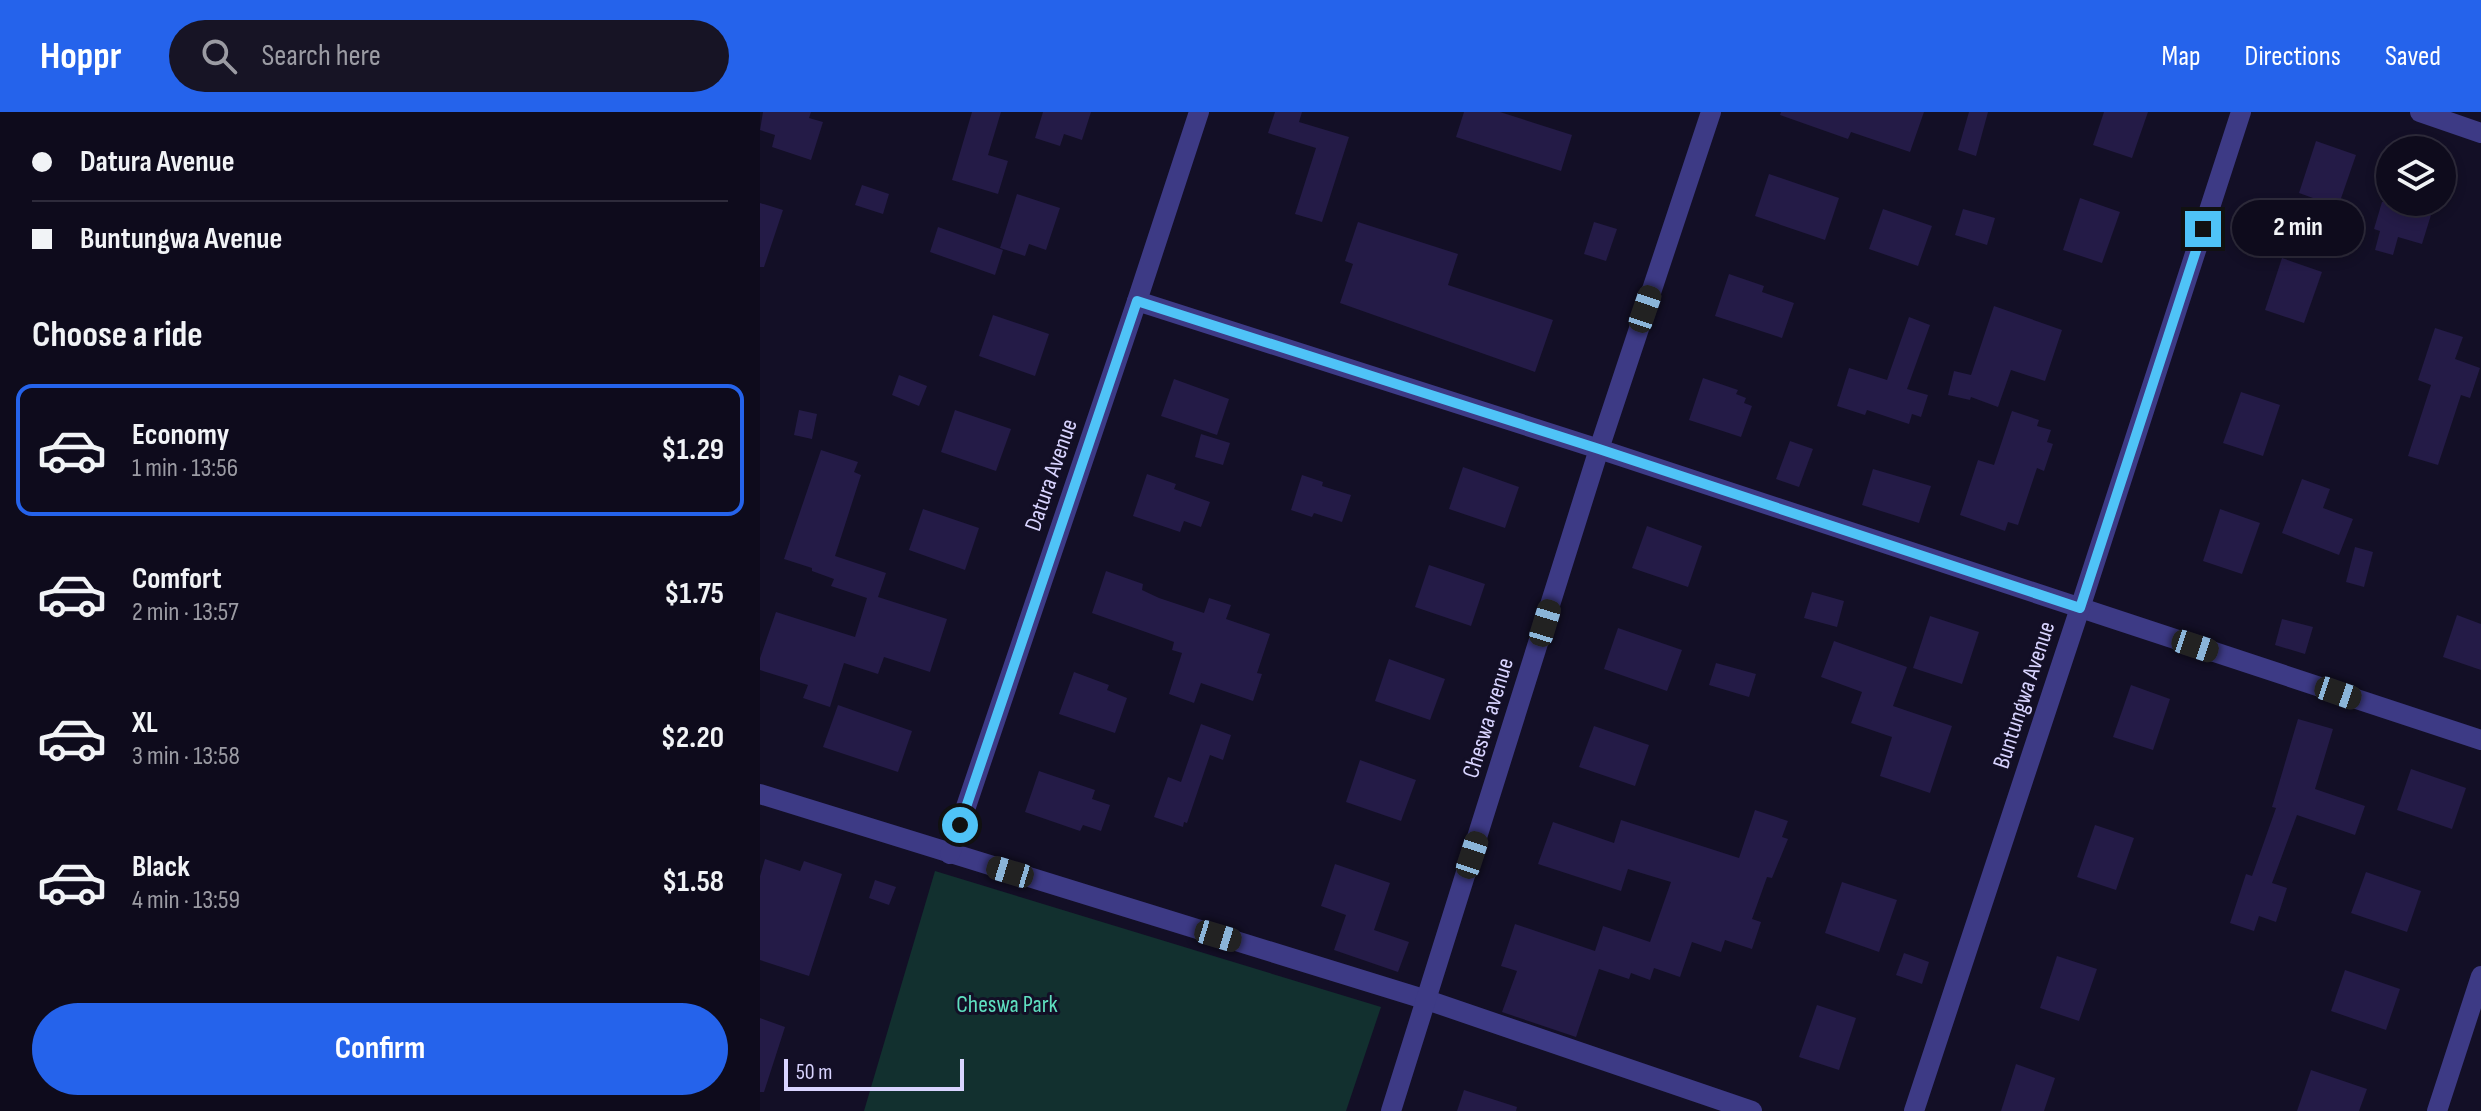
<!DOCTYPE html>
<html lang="en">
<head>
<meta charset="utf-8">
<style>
  :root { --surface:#0e0b1c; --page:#171425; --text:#f1f3f6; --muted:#9b9ba3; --line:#2e2b3b; --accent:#2563eb }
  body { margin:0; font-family:"Sofia Sans Condensed",sans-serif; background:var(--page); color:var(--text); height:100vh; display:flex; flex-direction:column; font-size:30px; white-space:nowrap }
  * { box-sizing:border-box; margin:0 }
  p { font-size:26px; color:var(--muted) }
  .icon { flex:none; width:44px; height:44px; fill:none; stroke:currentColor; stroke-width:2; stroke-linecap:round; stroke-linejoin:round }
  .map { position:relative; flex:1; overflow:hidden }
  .panel { display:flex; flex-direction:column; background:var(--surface); width:760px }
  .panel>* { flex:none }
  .banner { display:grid; align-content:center; height:176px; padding:0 32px; background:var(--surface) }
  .buttons { position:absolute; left:1616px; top:24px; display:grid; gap:16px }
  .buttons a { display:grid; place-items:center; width:80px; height:80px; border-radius:50%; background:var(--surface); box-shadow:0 4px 12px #0003,0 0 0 2px var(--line); font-size:40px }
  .scale { position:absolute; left:24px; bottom:20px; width:180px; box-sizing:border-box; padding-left:8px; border:4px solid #d9d4ff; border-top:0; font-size:22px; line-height:28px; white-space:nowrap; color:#d9d4ff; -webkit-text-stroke:6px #130f26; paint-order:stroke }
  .end { position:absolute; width:36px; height:36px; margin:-18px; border:10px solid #4fc3f7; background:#111; box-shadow:0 0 0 4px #111 }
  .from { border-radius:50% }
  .bubble { position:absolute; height:56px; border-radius:28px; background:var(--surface); box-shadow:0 4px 12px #0003,0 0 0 2px var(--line); font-size:26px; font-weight:700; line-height:56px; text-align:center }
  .car { position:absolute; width:24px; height:48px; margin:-24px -12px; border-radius:10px; box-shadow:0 0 6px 2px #0007; background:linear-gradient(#222 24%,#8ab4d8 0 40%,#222 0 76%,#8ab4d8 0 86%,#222 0) }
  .banner b { display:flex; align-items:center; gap:28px; height:76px; font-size:30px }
  .banner b+b { border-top:2px solid var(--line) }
  .banner i { width:20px; height:20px; background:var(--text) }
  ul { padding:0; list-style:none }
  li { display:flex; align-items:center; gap:24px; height:132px; margin:0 16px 12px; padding:0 16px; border:4px solid transparent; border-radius:16px }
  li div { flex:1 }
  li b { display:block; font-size:30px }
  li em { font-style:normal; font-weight:700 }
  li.on { border-color:var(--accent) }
  li>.icon { width:72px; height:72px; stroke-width:1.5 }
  h2 { padding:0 32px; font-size:36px; line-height:96px }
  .primary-button { display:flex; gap:16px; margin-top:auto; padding:16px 32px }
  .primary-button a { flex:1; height:92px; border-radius:48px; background:var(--accent); color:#fff; font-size:32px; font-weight:700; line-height:92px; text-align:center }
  header { display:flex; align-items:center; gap:48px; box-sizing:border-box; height:112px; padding:0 40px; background:var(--accent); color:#fff }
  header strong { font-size:38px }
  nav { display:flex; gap:44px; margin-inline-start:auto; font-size:28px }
  .search { width:560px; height:72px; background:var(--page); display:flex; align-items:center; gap:20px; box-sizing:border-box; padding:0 28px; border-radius:44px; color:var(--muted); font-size:30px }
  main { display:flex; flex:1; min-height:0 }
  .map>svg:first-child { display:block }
  .green { fill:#12302f }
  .building { fill:#241b47 }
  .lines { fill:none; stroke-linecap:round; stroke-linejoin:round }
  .minor { stroke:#3d3a85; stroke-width:20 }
  .route { stroke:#4fc3f7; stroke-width:10 }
  .labels { text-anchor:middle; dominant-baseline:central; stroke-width:6; stroke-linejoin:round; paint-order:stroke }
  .street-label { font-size:24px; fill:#d9d4ff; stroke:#130f26 }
  .park-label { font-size:24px; fill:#5fe0c0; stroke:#130f26 }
</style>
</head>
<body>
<header>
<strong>Hoppr</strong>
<div class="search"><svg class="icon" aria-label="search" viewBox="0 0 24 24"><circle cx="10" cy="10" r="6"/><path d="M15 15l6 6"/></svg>Search here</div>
<nav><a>Map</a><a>Directions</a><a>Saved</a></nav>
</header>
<main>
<section class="panel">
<div class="banner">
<b><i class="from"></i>Datura Avenue</b>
<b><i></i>Buntungwa Avenue</b>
</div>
<h2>Choose a ride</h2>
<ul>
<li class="on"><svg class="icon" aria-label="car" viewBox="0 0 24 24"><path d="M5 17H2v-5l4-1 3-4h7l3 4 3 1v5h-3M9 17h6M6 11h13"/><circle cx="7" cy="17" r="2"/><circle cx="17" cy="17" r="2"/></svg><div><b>Economy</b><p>1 min · 13:56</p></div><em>$1.29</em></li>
<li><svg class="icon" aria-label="car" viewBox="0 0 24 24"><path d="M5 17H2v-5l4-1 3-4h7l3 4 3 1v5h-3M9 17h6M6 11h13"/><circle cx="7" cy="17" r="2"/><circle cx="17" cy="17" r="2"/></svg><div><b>Comfort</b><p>2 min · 13:57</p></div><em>$1.75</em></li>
<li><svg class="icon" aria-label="car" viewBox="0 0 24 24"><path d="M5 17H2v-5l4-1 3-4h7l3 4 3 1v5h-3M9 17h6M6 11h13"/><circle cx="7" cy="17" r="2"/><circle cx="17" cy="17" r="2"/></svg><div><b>XL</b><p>3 min · 13:58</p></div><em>$2.20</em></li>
<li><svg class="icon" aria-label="car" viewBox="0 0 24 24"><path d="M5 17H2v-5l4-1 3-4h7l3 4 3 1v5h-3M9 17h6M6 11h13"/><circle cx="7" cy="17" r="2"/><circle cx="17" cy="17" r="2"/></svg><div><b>Black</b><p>4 min · 13:59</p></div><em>$1.58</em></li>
</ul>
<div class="primary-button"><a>Confirm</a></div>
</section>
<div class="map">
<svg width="1721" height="999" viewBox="0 0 1721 999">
  <rect width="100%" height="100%" fill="#130f26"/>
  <polygon class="green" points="175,759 621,895 586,999 104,999"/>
  <g class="building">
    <polygon points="3,0 51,0 49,6 63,10 51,48 12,35 15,23 0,18"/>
    <polygon points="212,0 241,0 228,43 248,49 238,82 192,68"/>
    <polygon points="283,0 331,0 322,28 304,22 300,34 275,26"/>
    <polygon points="515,0 542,0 539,10 589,25 562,110 535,102 556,36 508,21"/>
    <polygon points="704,0 740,0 812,23 801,59 696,25"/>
    <polygon points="1021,0 1164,0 1150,40 1091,20 1088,27 1020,3"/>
    <polygon points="1209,0 1228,0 1216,44 1198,38"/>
    <polygon points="1344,0 1388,0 1372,46 1333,33"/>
    <polygon points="1556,29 1596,43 1578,95 1539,81"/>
    <polygon points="1009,62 1079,86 1065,128 995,104"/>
    <polygon points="102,73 129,82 123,102 95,93"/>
    <polygon points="257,82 300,96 286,138 269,132 265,144 240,136"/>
    <polygon points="1320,86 1360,100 1342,151 1303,138"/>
    <polygon points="1622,90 1675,90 1662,132 1638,125 1633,143 1615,138 1620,119 1614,117"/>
    <polygon points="0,91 23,98 4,155 0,155"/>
    <polygon points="1123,97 1172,114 1158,154 1109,137"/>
    <polygon points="1203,97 1235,106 1227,133 1195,123"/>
    <polygon points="598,110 698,142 688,173 793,208 775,260 580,191 593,152 585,149"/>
    <polygon points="834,110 857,117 846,149 824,142"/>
    <polygon points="178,115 243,138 235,163 170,140"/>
    <polygon points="1522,146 1562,160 1544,211 1505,198"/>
    <polygon points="969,162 1004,174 1002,180 1034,191 1022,226 955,204"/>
    <polygon points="1234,194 1302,218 1285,269 1251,258 1238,295 1211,285 1210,288 1188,283 1194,259 1211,263"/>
    <polygon points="233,203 289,222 275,264 219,244"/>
    <polygon points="1149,205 1170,213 1147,277 1168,283 1161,305 1152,302 1149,312 1107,298 1105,303 1077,294 1089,256 1127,268"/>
    <polygon points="1675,216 1703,225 1695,247 1720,256 1710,286 1701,283 1678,353 1648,344 1671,273 1658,268"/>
    <polygon points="139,263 167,274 159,294 132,283"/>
    <polygon points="943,266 978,278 976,282 986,286 984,291 992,294 981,325 929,308"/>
    <polygon points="414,267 469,287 457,323 401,304"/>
    <polygon points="1481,280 1520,293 1503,344 1463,331"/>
    <polygon points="39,298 57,302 52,327 34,323"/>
    <polygon points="195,298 251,317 236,359 181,340"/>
    <polygon points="1252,299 1279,308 1277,314 1291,318 1287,330 1293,332 1284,359 1277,356 1258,413 1248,410 1245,419 1200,403 1218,348 1234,353"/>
    <polygon points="441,322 470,331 463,353 435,345"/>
    <polygon points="1030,329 1053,337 1039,375 1016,367"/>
    <polygon points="61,338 98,350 94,360 101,363 75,444 126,461 118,485 187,507 170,560 124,545 118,562 84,551 70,595 43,586 48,573 0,558 0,546 16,500 95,525 107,486 71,474 74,467 52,459 52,456 24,447"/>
    <polygon points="703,355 759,375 745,416 689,397"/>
    <polygon points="1113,357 1171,374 1159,411 1102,393"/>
    <polygon points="387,362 416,372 414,377 450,390 441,415 424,409 420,420 373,404"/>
    <polygon points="542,363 563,370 562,374 591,383 582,410 554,401 552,405 531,398"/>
    <polygon points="1542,367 1570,377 1563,396 1593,407 1579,443 1522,421"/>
    <polygon points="163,397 219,416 205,458 149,438"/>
    <polygon points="1460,397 1500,411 1482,462 1443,449"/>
    <polygon points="887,414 942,434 928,475 872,456"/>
    <polygon points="1595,435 1613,440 1604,475 1586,470"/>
    <polygon points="669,453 725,472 711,514 655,495"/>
    <polygon points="346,459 383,472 382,478 399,486 444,501 449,486 471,493 466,507 510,522 497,561 502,562 493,589 441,571 434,591 409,582 422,541 412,538 414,530 332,501"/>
    <polygon points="1052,480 1084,489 1077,515 1044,506"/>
    <polygon points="1697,503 1721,512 1721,558 1683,545"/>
    <polygon points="1170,504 1219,520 1202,572 1153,556"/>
    <polygon points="1522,507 1553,515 1545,542 1515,533"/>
    <polygon points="858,516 922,538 907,579 844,557"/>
    <polygon points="1074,529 1147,555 1133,594 1192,614 1170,681 1120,664 1132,625 1091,611 1102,580 1061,565"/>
    <polygon points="629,547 685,567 670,608 615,589"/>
    <polygon points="956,551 996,562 989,585 949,573"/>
    <polygon points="314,560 349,573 347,578 367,586 355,621 299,602"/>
    <polygon points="1371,573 1410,587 1393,638 1353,625"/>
    <polygon points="78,593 152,619 138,660 63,635"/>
    <polygon points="1538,607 1573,617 1555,677 1605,694 1595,723 1537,703 1512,771 1527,776 1516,810 1499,804 1494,819 1470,811 1486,762 1492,764 1516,696 1512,695"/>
    <polygon points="441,612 471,623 463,648 450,643 427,711 424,710 423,715 394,705 408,665 421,670"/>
    <polygon points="834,614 889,633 875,674 819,655"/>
    <polygon points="600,648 656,668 641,709 586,690"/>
    <polygon points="1651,657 1706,676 1692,717 1637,698"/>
    <polygon points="279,659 335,678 332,687 350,693 341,719 323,713 320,719 265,700"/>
    <polygon points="995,698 1028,709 1022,725 1028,727 1012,766 1007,765 992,807 1001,810 992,837 965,828 961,840 932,830 920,865 894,856 890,868 871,861 869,867 839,857 816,925 742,900 757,859 741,854 755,812 835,839 843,814 890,830 911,770 868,757 861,779 778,752 793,710 854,731 861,708 979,746"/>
    <polygon points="1335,713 1374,726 1356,778 1317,765"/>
    <polygon points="5,747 40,759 44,749 82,762 49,864 0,848 0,764"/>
    <polygon points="575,752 630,771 614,818 649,830 638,860 574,838 586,803 561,794"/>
    <polygon points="1606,760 1661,779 1647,820 1591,801"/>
    <polygon points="115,768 136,775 129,793 109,786"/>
    <polygon points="1082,770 1137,788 1119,840 1065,821"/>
    <polygon points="1144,841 1169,850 1162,872 1136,863"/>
    <polygon points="1297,844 1337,857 1319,909 1280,896"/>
    <polygon points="1585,858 1640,877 1626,918 1571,899"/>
    <polygon points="1057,893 1096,906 1079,958 1039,945"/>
    <polygon points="0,906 25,915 4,980 0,980"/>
    <polygon points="1256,952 1295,966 1284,999 1241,999"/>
    <polygon points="1551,958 1607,977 1599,999 1537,999"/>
    <polygon points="704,978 757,995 756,999 697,999"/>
  </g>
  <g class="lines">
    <g class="minor">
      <polyline points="1660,0 1721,21"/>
      <polyline points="377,189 839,337 1721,628"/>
      <polyline points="0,682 667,888 992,999"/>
      <polyline points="190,742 377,189 439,0"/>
      <polyline points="631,999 839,337 951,0"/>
      <polyline points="1154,999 1320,496 1481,0"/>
      <polyline points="1677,999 1721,864"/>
    </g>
  </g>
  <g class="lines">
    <polyline class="route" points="200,713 377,189 839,337 1320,496 1443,117"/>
  </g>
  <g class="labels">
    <g class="street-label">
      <text transform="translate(291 363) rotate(-71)">Datura Avenue</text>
      <text transform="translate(1264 583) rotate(-72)">Buntungwa Avenue</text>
      <text transform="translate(728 606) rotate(-73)">Cheswa avenue</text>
    </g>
    <g class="park-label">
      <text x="247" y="892">Cheswa Park</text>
    </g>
  </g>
</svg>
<div class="buttons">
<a><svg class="icon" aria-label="layers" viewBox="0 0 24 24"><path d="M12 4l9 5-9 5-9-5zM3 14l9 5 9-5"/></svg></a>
</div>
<div class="scale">50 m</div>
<i class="end from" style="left:200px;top:713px"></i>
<i class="end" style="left:1443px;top:117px"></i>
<div class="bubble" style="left:1472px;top:88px;width:132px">2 min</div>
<i class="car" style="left:885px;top:197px;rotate:19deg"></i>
<i class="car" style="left:785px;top:511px;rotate:17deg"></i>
<i class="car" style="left:1435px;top:534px;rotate:108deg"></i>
<i class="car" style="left:1578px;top:581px;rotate:109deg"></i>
<i class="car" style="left:712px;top:743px;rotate:18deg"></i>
<i class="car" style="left:250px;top:760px;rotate:287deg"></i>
<i class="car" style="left:458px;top:824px;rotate:107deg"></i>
</div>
</main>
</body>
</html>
